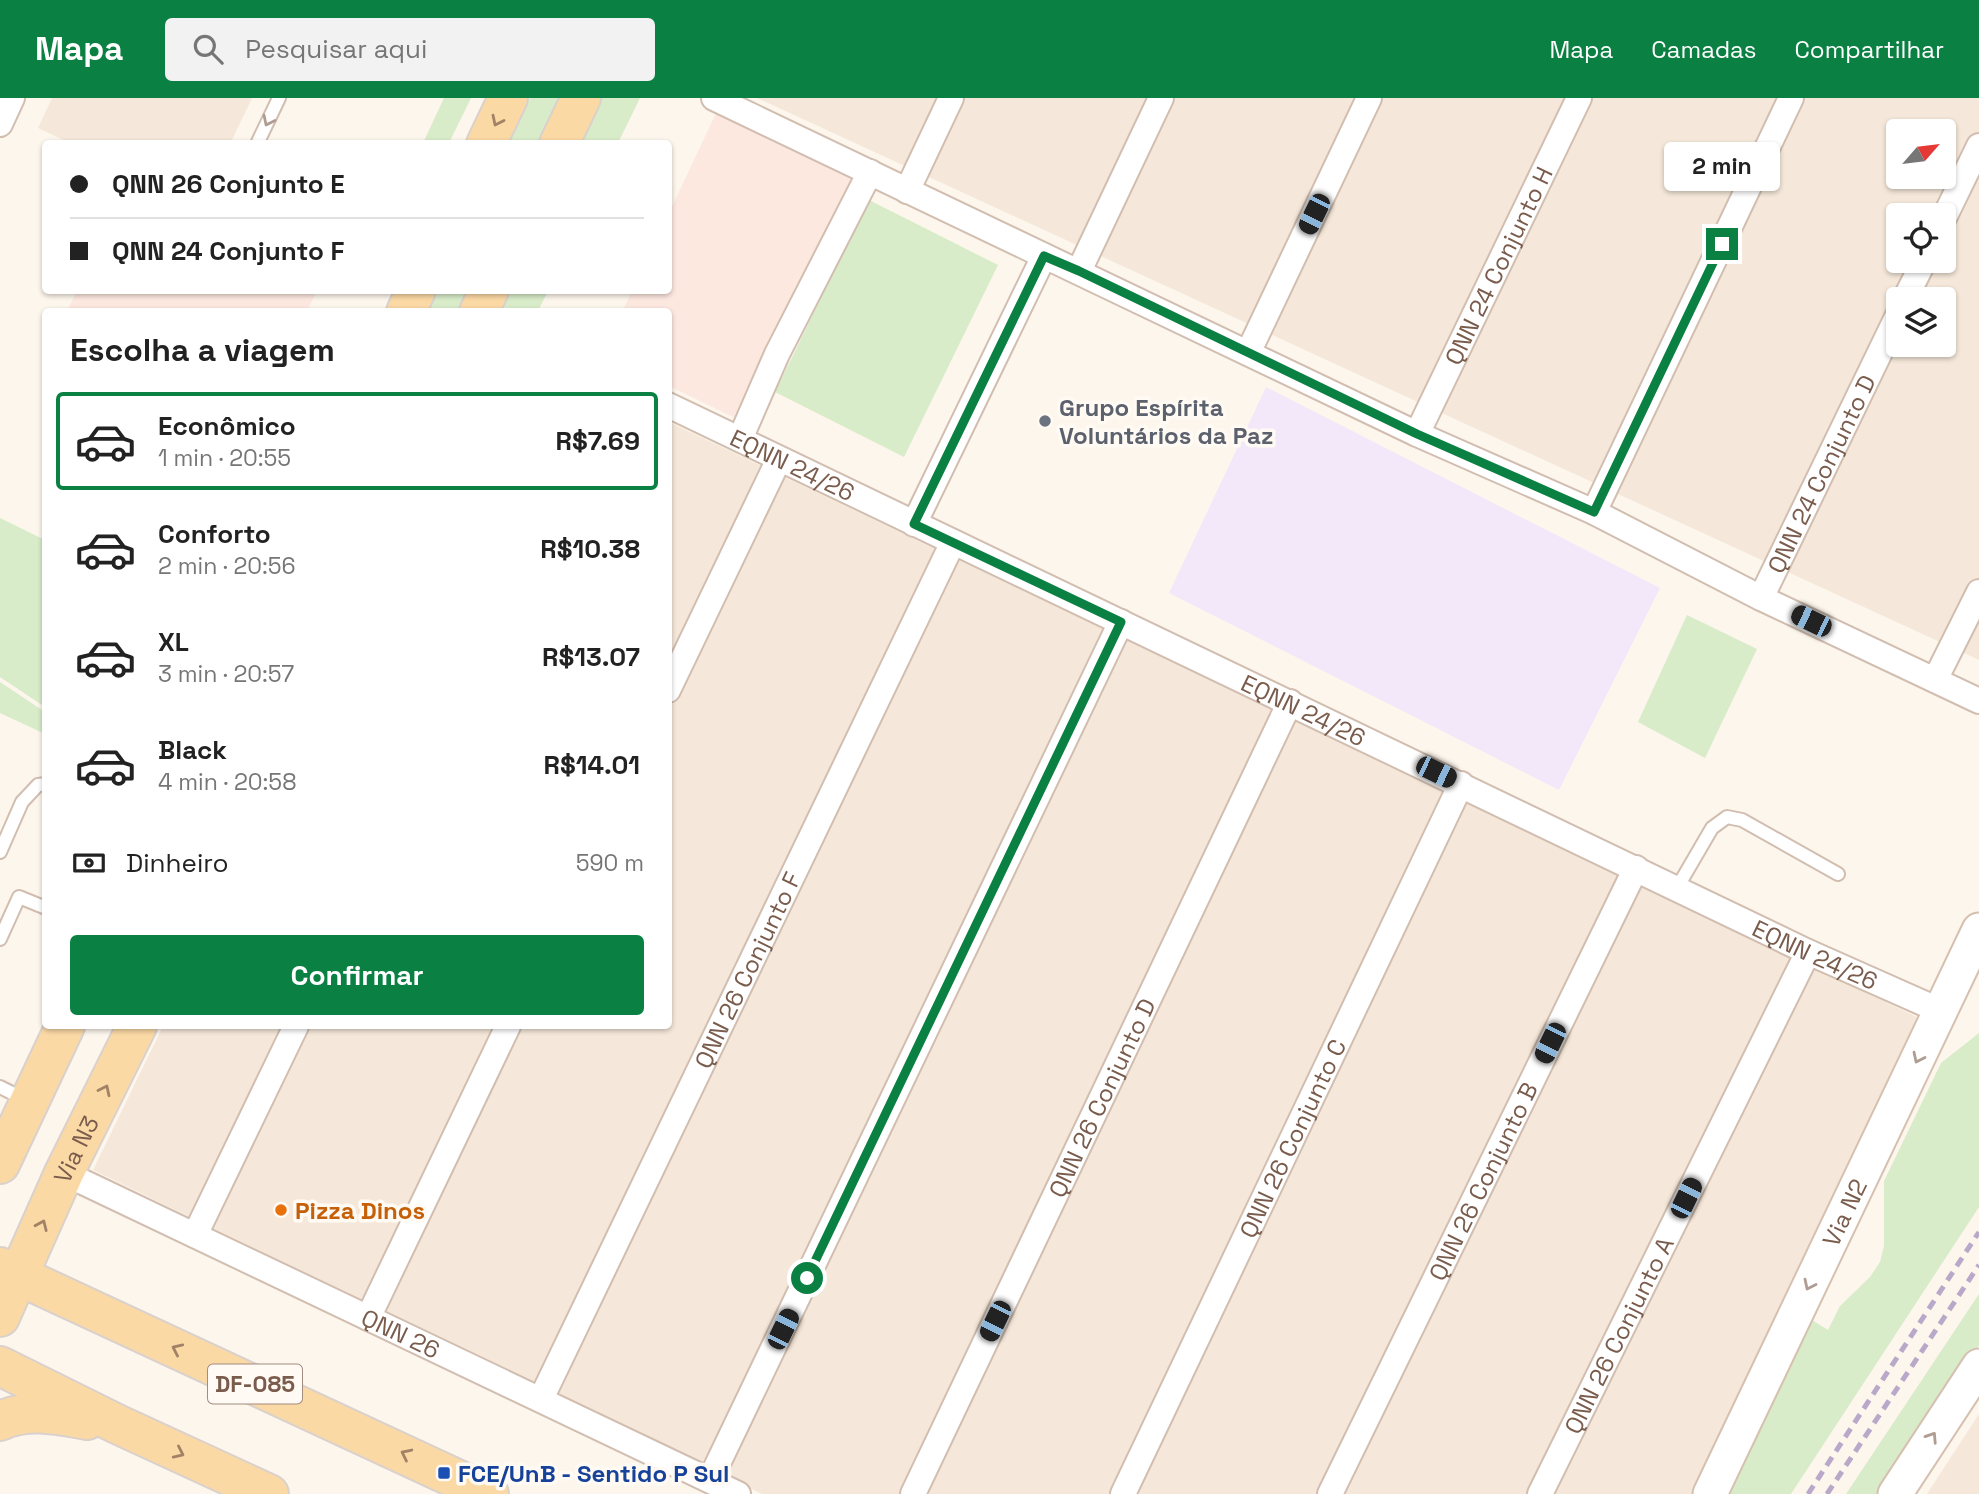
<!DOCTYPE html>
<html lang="pt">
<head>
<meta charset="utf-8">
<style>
  :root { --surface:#fff; --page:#f2f2f2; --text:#222; --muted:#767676; --line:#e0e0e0; --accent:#0b8043 }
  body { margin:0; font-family:"Space Grotesk",sans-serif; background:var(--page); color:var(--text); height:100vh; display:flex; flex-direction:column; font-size:26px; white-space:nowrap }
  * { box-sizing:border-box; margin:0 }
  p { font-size:23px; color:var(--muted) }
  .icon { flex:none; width:38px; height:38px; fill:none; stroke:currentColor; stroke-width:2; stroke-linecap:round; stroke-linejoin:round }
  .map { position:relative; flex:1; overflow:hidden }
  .details { position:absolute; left:42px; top:210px; width:630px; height:721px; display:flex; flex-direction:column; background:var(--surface); border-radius:7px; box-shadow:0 2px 5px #0004 }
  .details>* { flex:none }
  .banner { position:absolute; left:42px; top:42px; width:630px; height:154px; border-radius:7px; box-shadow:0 2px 5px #0004; display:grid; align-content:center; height:154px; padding:0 28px; background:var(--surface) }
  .needle { width:46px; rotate:62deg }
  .controls { position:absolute; left:1886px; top:21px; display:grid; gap:14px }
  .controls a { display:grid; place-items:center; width:70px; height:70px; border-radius:7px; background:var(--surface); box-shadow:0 2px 5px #0004; font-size:35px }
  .end { position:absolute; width:32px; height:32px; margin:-16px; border:9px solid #0b8043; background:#fff; box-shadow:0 0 0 4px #fff }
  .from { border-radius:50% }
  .bubble { position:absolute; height:49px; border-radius:7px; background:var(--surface); box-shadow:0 2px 5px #0004; font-size:23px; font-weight:700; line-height:49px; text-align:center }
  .car { position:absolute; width:21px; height:42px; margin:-21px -10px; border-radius:9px; box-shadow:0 0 5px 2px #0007; background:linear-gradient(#222 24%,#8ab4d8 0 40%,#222 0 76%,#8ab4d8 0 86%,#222 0) }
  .banner b { display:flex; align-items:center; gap:24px; height:66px; font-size:26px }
  .banner b+b { border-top:2px solid var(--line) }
  .banner i { width:18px; height:18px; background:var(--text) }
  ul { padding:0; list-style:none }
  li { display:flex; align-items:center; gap:21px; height:98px; margin:0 14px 10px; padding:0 14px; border:4px solid transparent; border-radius:7px }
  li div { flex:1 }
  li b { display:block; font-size:26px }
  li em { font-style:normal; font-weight:700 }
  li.active { border-color:var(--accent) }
  li>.icon { width:63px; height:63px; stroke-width:1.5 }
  h2 { padding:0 28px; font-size:32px; line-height:84px }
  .pay { display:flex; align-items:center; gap:18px; height:77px; padding:0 28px; font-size:26px }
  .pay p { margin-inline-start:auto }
  .cta { display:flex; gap:14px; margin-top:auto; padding:14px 28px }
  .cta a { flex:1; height:80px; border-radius:7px; background:var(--accent); color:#fff; font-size:28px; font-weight:700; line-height:80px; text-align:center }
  header { display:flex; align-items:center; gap:42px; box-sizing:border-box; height:98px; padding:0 35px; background:var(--accent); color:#fff }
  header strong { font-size:33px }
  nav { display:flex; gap:38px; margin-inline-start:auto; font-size:24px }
  .search { width:490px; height:63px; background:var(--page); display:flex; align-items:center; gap:18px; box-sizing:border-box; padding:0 24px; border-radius:7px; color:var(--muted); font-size:26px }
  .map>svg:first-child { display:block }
  .residential { fill:#f5e8da; fill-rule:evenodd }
  .commercial { fill:#fde8e0 }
  .education { fill:#f3e8fa }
  .green { fill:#d8ecc9 }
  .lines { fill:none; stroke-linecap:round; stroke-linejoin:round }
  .lane-casing { stroke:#d1beb0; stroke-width:16 }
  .street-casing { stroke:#d1beb0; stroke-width:28 }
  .secondary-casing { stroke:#d6c0b0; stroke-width:37 }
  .primary-casing { stroke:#dad1cd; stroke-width:42 }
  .lane { stroke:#fff; stroke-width:12 }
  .street { stroke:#fff; stroke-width:24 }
  .secondary { stroke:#fff; stroke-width:33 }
  .primary { stroke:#fbd9a5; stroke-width:38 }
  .rail { stroke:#b9a8c9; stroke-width:5; stroke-dasharray:10 7; stroke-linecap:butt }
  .oneway { stroke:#af9d94 }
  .oneway2 { stroke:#a18267 }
  .route { stroke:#0b8043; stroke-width:9 }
  .worship-dot { fill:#6b7280; stroke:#fffaf3; stroke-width:2.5 }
  .food-dot { fill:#e8710a; stroke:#fffaf3; stroke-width:2.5 }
  .transit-dot { fill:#1a4fb4; stroke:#fffaf3; stroke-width:2.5 }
  .labels { text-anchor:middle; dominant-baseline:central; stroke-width:7; stroke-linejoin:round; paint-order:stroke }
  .shield { fill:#fffaf3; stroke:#a28b7f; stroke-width:2 }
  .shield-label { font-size:23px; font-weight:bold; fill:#7a5c4d }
  .street-label { font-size:24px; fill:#7a5c4d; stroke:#fffaf3 }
  .worship-label { font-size:24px; font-weight:bold; fill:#5b616d; stroke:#fffaf3; text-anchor:start }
  .food-label { font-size:24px; font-weight:bold; fill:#c56008; stroke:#fffaf3; text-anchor:start }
  .transit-label { font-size:24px; font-weight:bold; fill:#164399; stroke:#fffaf3; text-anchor:start }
</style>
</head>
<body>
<header>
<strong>Mapa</strong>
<div class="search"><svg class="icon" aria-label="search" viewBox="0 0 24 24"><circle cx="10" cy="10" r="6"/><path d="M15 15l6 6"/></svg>Pesquisar aqui</div>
<nav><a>Mapa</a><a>Camadas</a><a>Compartilhar</a></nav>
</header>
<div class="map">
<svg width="1979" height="1396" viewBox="0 0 1979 1396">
  <rect width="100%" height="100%" fill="#fdf6ec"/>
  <g class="residential">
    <polygon points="52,0 252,0 230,46 70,45 38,30"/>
    <path d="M757,0H1979V562ZM1899,33H1944V79H1899ZM1899,117H1944V163H1899ZM1899,201H1944V247H1899Z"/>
    <polygon points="669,324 1919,920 1697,1396 762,1396 93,1072 163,928 668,928"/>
    <polygon points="1979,1316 1979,1396 1927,1396"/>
  </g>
  <g class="commercial">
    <polygon points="717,13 853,78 739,322 669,288 668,214 622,214 632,193 668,192 669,115"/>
    <polygon points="77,193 77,192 317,193 307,213 67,213"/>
  </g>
  <polygon class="education" points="1266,289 1660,490 1559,692 1169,495"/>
  <g class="green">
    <polygon points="444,0 471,0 449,45 423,45"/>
    <polygon points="530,0 560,0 539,45 508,46"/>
    <polygon points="598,0 640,0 618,45 576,46"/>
    <polygon points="869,102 998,167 904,359 775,294"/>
    <polygon points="438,193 469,193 459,213 428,214"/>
    <polygon points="505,193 548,193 538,213 507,213 500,202"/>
    <polygon points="0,420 45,442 45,609 0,579"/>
    <polygon points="1687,517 1757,551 1705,660 1638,624"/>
    <polygon points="0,584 45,614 45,636 0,615"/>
    <polygon points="1979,935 1979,1109 1791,1396 1725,1396 1809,1220 1828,1232 1840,1208 1870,1179 1880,1164 1884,1148 1884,1083 1941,965"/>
    <polygon points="1979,1196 1979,1247 1880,1396 1846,1396"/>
  </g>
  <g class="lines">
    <g class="lane-casing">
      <g id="lane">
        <polyline points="257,46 279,0"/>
        <polyline points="0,754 22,704 38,687 46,686"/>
        <polyline points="1677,790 1712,730 1727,719 1742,722 1838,776"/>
        <polyline points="0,841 19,799 46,810"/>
        <polyline points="0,989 26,1002"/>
      </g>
    </g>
    <g class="street-casing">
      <g id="street">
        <polyline points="714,0 1417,336 1594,414 1761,500 1979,603"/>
        <polyline points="0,26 12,0"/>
        <polyline points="907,93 951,0"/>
        <polyline points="1944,120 1979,48"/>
        <polyline points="1079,173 1161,0"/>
        <polyline points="1905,201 1924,163"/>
        <polyline points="1248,255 1369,0"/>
        <path id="s1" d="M668,307L1808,854L1941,913"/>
        <path id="s2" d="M1417,336L1579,0"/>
        <polyline points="740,341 777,256 870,74"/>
        <polyline points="1594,414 1791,0"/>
        <polyline points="914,426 1044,158"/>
        <path id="s3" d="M1761,500L1899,215"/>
        <polyline points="1935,582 1979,494"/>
        <polyline points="668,592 779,361"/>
        <path id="s4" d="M64,1075L738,1396"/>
        <polyline points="195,1137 296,928"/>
        <polyline points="368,1220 508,928"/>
        <path id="s5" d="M541,1301L953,444"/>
        <polyline points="710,1382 1121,524"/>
        <path id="s6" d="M913,1396L1290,604"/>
        <path id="s7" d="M1123,1396L1461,686"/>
        <path id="s8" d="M1330,1396L1636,770"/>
        <path id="s9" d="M1540,1396L1808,854"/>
      </g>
    </g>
    <g class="secondary-casing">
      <g id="secondary">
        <path id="s10" d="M1710,1396L1979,832"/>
        <polyline points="1895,1396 1979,1268"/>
      </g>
    </g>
    <g class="primary-casing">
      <g id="primary">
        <polyline points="486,46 508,0"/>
        <polyline points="559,46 581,0"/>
        <polyline points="406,214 416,192"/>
        <polyline points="479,214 489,192"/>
        <polyline points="0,1066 65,928"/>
        <polyline points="0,1169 489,1396"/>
        <path id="s11" d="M0,1219L64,1075L137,928"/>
        <polyline points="0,1268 117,1326 269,1396"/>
        <path d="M0,1323C28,1310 58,1317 87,1322"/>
      </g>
    </g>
    <use href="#lane" class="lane"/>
    <use href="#street" class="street"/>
    <use href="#secondary" class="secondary"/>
    <use href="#primary" class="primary"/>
    <g class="rail">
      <polyline points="1808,1396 1979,1134"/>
      <polyline points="1827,1396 1979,1167"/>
    </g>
  </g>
  <defs><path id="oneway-chevron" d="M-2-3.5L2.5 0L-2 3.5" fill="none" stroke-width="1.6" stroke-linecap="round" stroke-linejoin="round" transform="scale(1.75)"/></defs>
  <g class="oneway">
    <use href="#oneway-chevron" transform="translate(268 23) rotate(116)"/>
    <use href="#oneway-chevron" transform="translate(1918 960) rotate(116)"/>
    <use href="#oneway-chevron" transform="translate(1809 1187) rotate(116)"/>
    <use href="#oneway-chevron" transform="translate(1932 1339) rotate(-57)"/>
  </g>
  <g class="oneway2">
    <use href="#oneway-chevron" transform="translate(497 23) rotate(116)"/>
    <use href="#oneway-chevron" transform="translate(105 992) rotate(-64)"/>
    <use href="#oneway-chevron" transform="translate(42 1127) rotate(-66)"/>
    <use href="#oneway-chevron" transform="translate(177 1251) rotate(-155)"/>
    <use href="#oneway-chevron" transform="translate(179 1355) rotate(25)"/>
    <use href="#oneway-chevron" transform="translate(406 1356) rotate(-154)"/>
  </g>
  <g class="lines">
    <polyline class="route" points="807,1180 1121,524 914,426 1044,158 1079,173 1417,336 1594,414 1722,146"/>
  </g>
  <circle class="worship-dot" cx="1045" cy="323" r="7"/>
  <circle class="food-dot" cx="281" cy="1112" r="7"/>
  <rect class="transit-dot" x="437" y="1368" width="14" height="14" rx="3.5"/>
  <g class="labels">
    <rect class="shield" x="208" y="1266.5" width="94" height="39" rx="5"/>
    <g class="shield-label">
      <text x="255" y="1286">DF-085</text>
    </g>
    <g class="street-label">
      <text stroke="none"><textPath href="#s2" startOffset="187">QNN 24 Conjunto H</textPath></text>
      <text stroke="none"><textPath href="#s1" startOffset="138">EQNN 24/26</textPath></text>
      <text stroke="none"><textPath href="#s3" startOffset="138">QNN 24 Conjunto D</textPath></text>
      <text stroke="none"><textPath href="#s1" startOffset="705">EQNN 24/26</textPath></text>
      <text stroke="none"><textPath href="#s1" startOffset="1272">EQNN 24/26</textPath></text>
      <text stroke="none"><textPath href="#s5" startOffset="476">QNN 26 Conjunto F</textPath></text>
      <text stroke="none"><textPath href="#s6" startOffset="439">QNN 26 Conjunto D</textPath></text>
      <text stroke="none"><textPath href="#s7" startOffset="394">QNN 26 Conjunto C</textPath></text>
      <text stroke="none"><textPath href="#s11" startOffset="184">Via N3</textPath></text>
      <text stroke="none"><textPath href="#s8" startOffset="348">QNN 26 Conjunto B</textPath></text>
      <text stroke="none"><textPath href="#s10" startOffset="312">Via N2</textPath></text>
      <text stroke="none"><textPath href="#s4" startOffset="373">QNN 26</textPath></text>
      <text stroke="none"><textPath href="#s9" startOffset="177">QNN 26 Conjunto A</textPath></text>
    </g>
    <g class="worship-label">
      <text x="1059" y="309">Grupo Espírita<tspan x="1059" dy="28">Voluntários da Paz</tspan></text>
    </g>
    <g class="food-label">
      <text x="295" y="1112">Pizza Dinos</text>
    </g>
    <g class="transit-label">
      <text x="458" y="1375">FCE/UnB - Sentido P Sul</text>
    </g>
  </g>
</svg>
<div class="controls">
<a><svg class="needle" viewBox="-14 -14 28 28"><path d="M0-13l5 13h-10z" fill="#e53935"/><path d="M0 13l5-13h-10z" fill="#767676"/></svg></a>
<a><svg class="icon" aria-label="locate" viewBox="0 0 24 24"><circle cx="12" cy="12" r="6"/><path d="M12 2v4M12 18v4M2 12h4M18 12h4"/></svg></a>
<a><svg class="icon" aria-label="layers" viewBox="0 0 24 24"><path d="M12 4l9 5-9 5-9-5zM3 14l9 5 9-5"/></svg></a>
</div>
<i class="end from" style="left:807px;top:1180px"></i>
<i class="end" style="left:1722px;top:146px"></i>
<div class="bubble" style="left:1664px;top:44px;width:116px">2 min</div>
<i class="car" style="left:1314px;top:116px;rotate:206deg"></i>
<i class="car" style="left:1811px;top:523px;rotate:296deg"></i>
<i class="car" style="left:1436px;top:674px;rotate:116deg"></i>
<i class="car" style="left:1550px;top:945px;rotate:206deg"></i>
<i class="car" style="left:1686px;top:1100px;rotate:26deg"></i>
<i class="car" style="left:995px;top:1223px;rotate:206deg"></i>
<i class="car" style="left:783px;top:1231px;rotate:26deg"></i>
<div class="banner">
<b><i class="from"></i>QNN 26 Conjunto E</b>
<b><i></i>QNN 24 Conjunto F</b>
</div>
<section class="details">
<h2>Escolha a viagem</h2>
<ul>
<li class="active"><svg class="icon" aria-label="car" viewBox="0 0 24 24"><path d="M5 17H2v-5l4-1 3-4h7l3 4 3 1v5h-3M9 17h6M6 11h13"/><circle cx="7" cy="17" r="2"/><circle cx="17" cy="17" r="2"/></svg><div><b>Econômico</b><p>1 min · 20:55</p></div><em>R$7.69</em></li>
<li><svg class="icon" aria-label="car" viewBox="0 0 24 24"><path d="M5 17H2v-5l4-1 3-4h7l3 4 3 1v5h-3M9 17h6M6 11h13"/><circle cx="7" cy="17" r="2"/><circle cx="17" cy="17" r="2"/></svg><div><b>Conforto</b><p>2 min · 20:56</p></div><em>R$10.38</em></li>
<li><svg class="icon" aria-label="car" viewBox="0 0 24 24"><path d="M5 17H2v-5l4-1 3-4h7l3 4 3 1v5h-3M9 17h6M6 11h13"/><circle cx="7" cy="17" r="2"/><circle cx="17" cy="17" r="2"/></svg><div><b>XL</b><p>3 min · 20:57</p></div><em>R$13.07</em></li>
<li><svg class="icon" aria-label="car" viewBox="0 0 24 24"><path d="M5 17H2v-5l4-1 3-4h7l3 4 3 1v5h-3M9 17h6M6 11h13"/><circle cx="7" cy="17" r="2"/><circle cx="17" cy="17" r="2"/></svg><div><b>Black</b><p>4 min · 20:58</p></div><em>R$14.01</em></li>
</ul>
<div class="pay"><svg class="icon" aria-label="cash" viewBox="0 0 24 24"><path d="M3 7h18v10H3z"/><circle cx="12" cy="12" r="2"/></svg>Dinheiro<p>590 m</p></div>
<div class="cta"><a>Confirmar</a></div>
</section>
</div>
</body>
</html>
